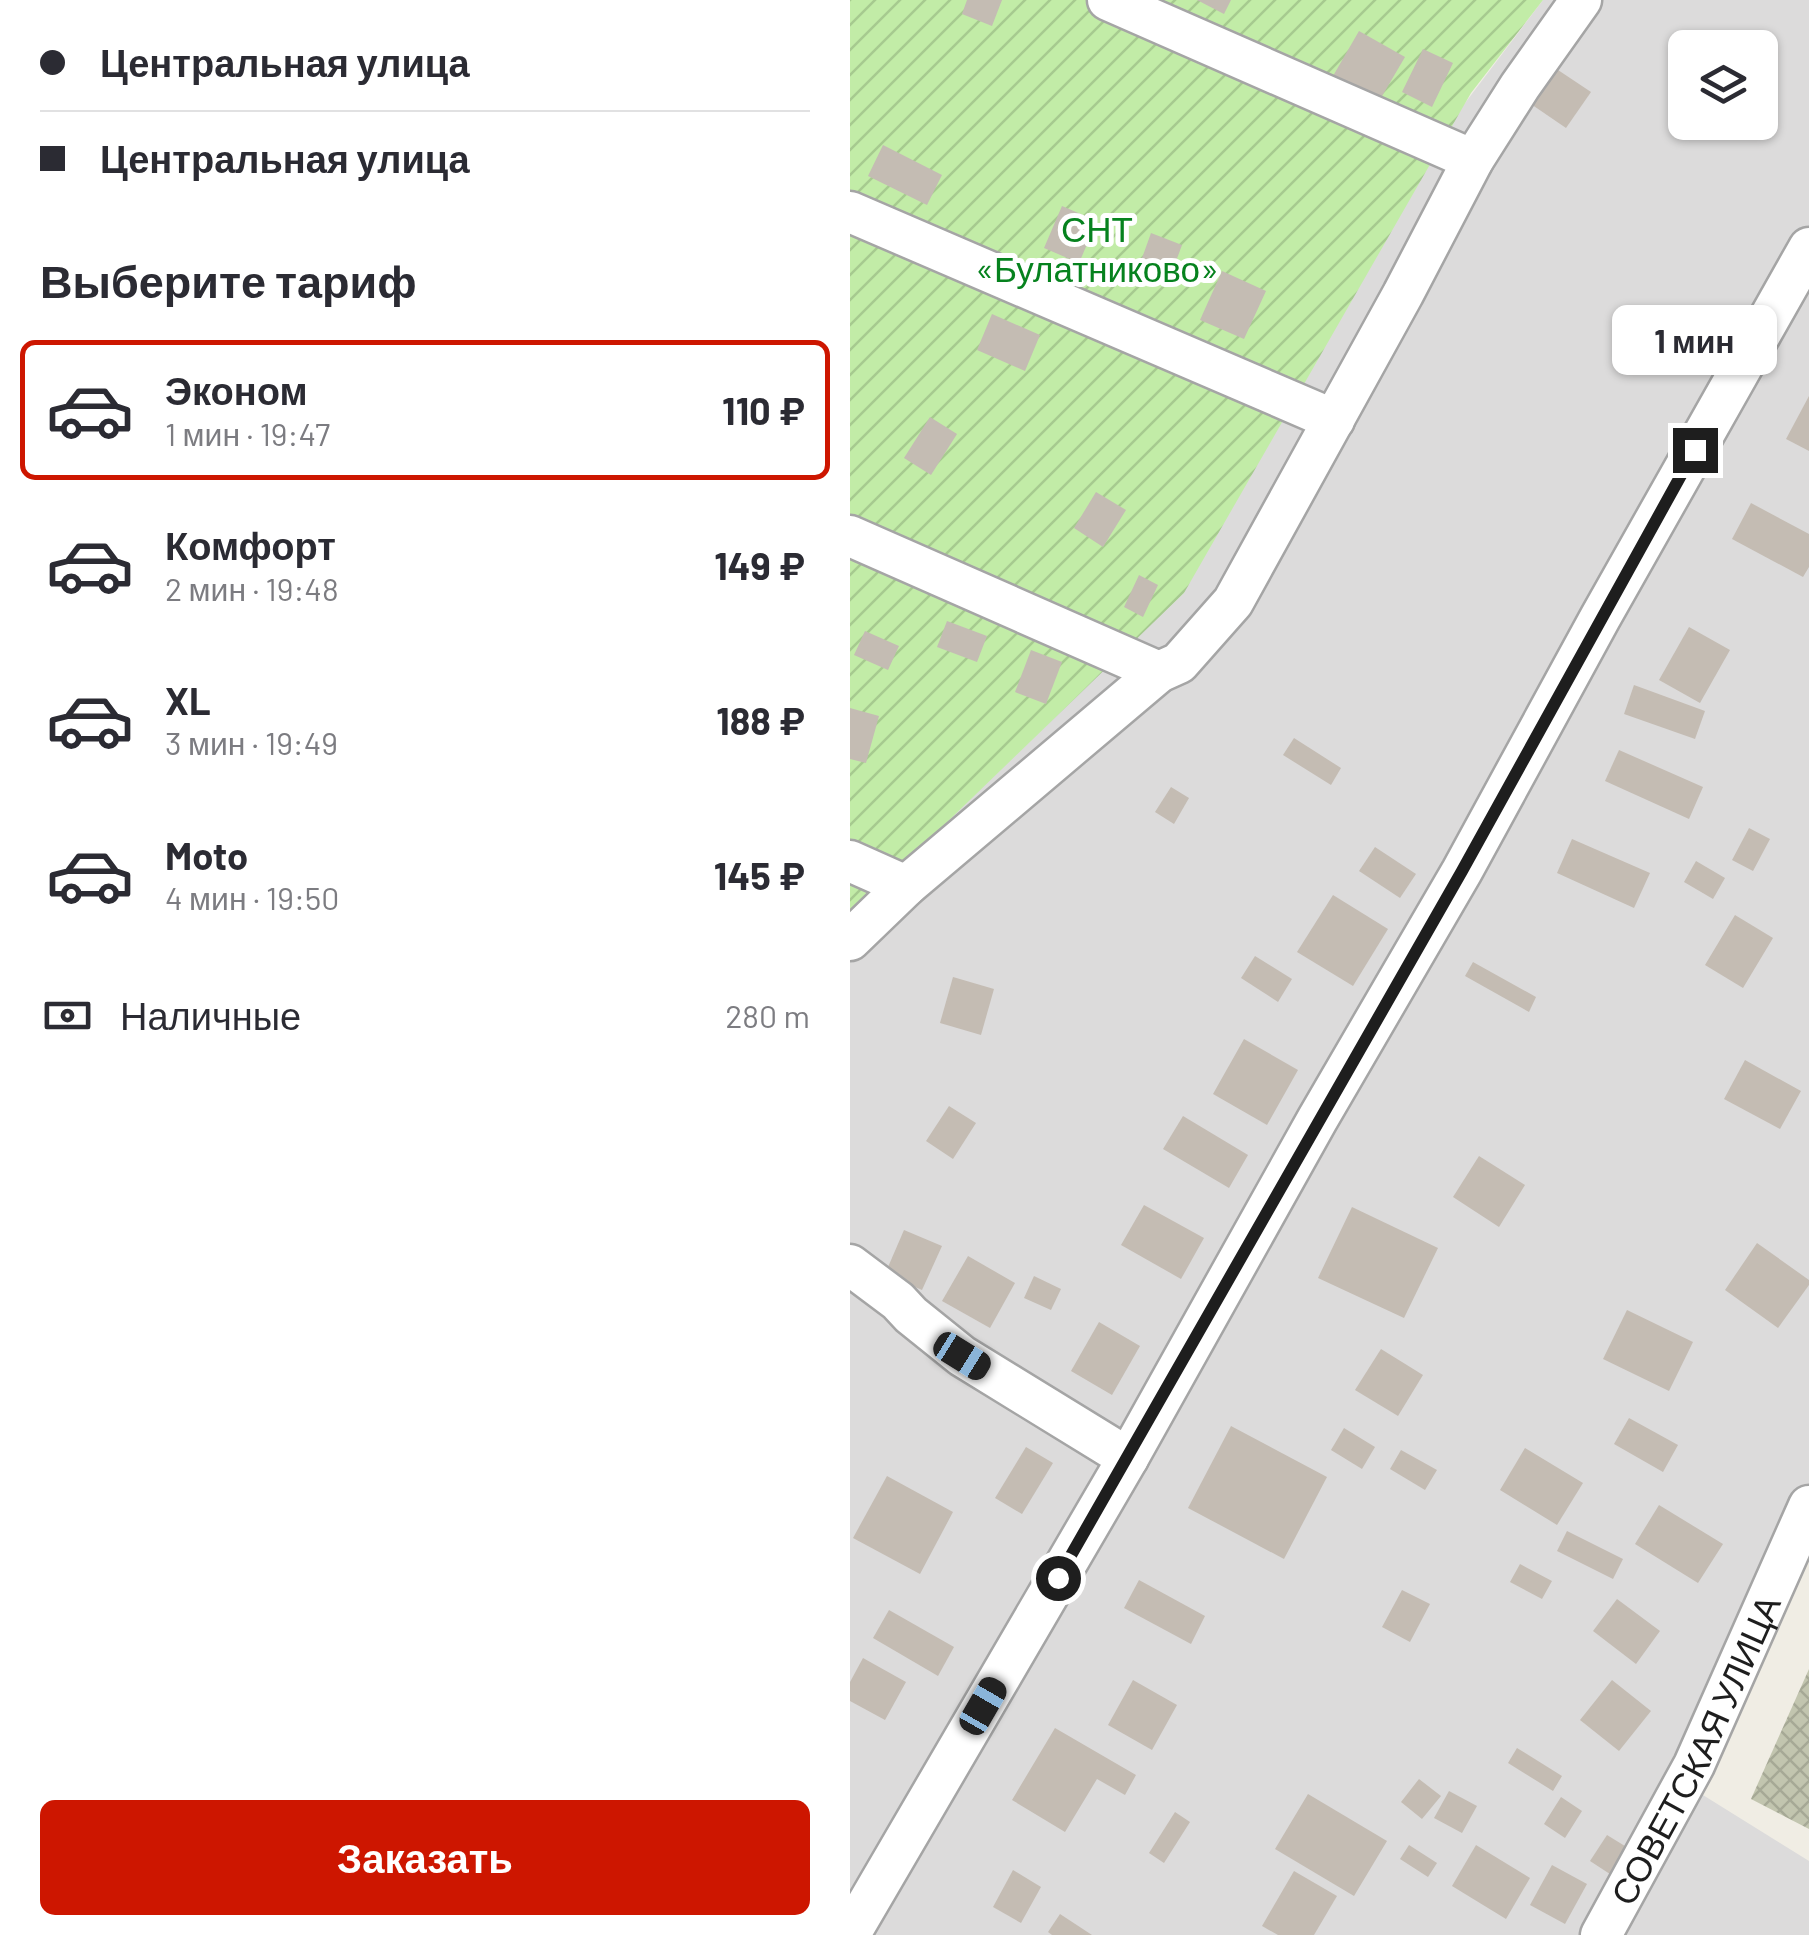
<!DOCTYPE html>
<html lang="ru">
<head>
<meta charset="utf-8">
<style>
  :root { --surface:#fff; --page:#f2f2f3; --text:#2b2b33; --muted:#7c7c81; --line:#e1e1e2; --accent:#cd1600 }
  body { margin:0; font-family:Barlow,sans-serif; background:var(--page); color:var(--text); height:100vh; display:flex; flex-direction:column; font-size:38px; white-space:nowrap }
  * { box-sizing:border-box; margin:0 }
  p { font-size:32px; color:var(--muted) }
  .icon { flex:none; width:55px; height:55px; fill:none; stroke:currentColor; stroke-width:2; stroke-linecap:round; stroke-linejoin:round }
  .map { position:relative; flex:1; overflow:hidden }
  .sheet { display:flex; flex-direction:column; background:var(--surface); width:850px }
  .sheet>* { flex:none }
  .banner { display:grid; align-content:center; height:220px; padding:0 40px; background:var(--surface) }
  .fabs { position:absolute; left:818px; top:30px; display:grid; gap:20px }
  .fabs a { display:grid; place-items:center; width:110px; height:110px; border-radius:15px; background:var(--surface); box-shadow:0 2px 8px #0004; font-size:50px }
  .end { position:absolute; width:45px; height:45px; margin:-22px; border:12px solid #1e1e1e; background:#fff; box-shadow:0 0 0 5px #fff }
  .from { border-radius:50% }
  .bubble { position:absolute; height:70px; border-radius:15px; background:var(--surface); box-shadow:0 2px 8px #0004; font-size:32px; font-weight:700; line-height:70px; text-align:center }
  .car { position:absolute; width:30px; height:60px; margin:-30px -15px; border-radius:12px; box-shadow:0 0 8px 2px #0007; background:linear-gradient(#222 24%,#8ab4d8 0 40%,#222 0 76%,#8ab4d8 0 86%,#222 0) }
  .banner b { display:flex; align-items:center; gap:35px; height:95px; font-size:38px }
  .banner b+b { border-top:2px solid var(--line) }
  .banner i { width:25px; height:25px; background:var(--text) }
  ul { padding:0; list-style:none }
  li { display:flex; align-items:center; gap:30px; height:140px; margin:0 20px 15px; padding:0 20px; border:5px solid transparent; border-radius:15px }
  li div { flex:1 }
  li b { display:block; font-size:38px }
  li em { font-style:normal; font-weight:700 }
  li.current { border-color:var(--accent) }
  li>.icon { width:90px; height:90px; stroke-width:1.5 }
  h2 { padding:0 40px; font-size:45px; line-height:120px }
  .pay { display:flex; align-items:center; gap:25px; height:110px; padding:0 40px; font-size:38px }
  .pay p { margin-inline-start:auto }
  .cta { display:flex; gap:20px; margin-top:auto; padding:20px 40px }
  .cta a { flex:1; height:115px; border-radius:15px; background:var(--accent); color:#fff; font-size:40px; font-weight:700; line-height:115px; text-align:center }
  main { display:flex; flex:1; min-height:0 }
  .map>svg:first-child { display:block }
  .residential { fill:#dcdbdb; fill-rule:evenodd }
  .construction { fill:url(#construction-cross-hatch) }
  .garden { fill:url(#garden-furrows) }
  .building { fill:#c4bcb3 }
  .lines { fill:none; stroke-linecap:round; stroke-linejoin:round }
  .minor-casing { stroke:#a5a5a5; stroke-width:45 }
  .minor { stroke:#fff; stroke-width:40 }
  .route { stroke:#1e1e1e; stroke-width:12 }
  .labels { text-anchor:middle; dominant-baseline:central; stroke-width:10; stroke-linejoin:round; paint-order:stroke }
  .park-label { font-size:35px; fill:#06821e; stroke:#fff }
  .street-label { font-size:35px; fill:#1e1e1e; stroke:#fff }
</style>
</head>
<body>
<main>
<section class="sheet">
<div class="banner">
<b><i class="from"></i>Центральная улица</b>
<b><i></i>Центральная улица</b>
</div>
<h2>Выберите тариф</h2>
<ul>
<li class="current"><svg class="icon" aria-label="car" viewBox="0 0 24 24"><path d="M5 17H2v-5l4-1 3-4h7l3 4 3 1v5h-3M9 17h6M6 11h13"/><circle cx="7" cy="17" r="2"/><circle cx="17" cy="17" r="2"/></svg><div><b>Эконом</b><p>1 мин · 19:47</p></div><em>110 ₽</em></li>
<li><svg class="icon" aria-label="car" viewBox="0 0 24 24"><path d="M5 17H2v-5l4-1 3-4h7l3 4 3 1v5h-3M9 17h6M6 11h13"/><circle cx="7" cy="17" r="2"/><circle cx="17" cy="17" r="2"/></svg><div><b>Комфорт</b><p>2 мин · 19:48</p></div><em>149 ₽</em></li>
<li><svg class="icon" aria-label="car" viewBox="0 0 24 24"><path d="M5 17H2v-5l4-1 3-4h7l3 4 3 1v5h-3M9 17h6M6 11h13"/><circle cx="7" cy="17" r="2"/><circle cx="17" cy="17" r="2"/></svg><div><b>XL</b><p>3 мин · 19:49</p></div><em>188 ₽</em></li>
<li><svg class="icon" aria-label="car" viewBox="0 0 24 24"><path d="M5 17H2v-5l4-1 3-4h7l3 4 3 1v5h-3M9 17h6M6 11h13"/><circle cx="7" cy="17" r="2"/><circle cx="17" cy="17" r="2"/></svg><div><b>Moto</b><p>4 мин · 19:50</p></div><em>145 ₽</em></li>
</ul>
<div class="pay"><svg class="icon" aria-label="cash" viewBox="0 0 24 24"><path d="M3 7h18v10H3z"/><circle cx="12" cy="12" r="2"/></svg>Наличные<p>280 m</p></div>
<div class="cta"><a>Заказать</a></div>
</section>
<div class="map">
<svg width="959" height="1935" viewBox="0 0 959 1935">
  <defs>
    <pattern id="construction-cross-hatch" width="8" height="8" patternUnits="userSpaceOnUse" patternTransform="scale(2.5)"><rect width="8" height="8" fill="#c2c5af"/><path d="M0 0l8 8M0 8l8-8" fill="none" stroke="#a6a996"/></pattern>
    <pattern id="garden-furrows" width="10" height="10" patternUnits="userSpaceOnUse" patternTransform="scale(2.5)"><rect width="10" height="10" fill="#c2eca7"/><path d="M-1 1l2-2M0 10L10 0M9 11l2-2" fill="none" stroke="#a6ca8f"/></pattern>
  </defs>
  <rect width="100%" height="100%" fill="#f0ede4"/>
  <path class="residential" d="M693,0H959V1501L832,1782L959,1861V1935H0V916ZM835,48H910V122H835Z"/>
  <polygon class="construction" points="959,1669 959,1829 901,1799"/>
  <polygon class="garden" points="0,0 693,0 621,93 334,593 0,916"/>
  <g class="building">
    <polygon points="117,0 152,0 142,26 112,14"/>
    <polygon points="347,0 381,0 374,14"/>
    <polygon points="509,31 555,57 528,103 483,76"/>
    <polygon points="573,49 603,63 582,107 552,92"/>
    <polygon points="699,64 741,92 716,128 675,100"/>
    <polygon points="33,145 92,175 77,205 18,176"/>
    <polygon points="212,206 247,221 229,263 194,248"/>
    <polygon points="301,233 332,245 318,283 287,272"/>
    <polygon points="372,271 416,291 394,339 350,320"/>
    <polygon points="799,310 844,331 832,357 787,335"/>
    <polygon points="142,314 190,335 175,371 127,350"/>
    <polygon points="959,396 959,451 936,439"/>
    <polygon points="80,417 107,434 81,475 54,458"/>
    <polygon points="246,492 276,510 253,547 224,528"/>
    <polygon points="901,503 959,534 959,567 953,577 882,539"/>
    <polygon points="289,575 308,585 293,617 274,607"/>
    <polygon points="97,621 137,636 127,662 87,647"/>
    <polygon points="839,627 880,650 850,703 809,680"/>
    <polygon points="15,631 49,646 38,670 4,655"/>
    <polygon points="181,650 212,662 196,704 165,692"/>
    <polygon points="784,685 855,711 845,739 774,714"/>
    <polygon points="0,708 29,716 16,763 0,759"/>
    <polygon points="444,738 491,768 481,785 433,755"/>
    <polygon points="769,750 853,787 839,819 755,781"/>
    <polygon points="321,787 339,798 324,824 305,812"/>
    <polygon points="899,828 920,839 903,871 882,860"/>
    <polygon points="722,839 800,873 784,908 707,873"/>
    <polygon points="525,847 566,874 550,898 509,871"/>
    <polygon points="846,861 875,878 863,899 834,882"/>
    <polygon points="483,895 538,929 503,986 447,952"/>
    <polygon points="885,915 923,938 893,988 855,965"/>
    <polygon points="405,956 442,979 428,1002 391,978"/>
    <polygon points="623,962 686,997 679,1012 615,976"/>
    <polygon points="103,977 144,989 131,1035 90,1023"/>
    <polygon points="394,1039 448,1070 417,1125 363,1094"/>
    <polygon points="895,1060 951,1091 930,1129 874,1099"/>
    <polygon points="99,1106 126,1123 103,1159 76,1141"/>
    <polygon points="333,1116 398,1155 379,1188 313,1149"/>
    <polygon points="629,1156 675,1185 649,1227 603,1197"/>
    <polygon points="294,1205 354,1238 331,1279 271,1245"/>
    <polygon points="502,1207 588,1248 554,1318 468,1278"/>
    <polygon points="54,1230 92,1246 72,1290 35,1274"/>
    <polygon points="907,1243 959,1280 959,1285 928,1328 875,1290"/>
    <polygon points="118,1256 165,1283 140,1328 92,1301"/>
    <polygon points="184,1276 211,1289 201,1310 174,1298"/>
    <polygon points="777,1310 843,1342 819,1391 753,1359"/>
    <polygon points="249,1322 290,1346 262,1395 221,1371"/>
    <polygon points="531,1349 573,1375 548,1416 505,1390"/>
    <polygon points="779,1418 828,1445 813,1472 764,1444"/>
    <polygon points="381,1426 477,1477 434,1559 338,1508"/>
    <polygon points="494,1428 525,1447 512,1469 481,1450"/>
    <polygon points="176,1447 203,1463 172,1514 145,1498"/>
    <polygon points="675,1448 733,1483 707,1525 650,1490"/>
    <polygon points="551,1450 587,1470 575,1490 540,1469"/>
    <polygon points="37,1476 103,1512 70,1574 3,1538"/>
    <polygon points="809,1505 873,1544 848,1583 785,1544"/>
    <polygon points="717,1531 773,1559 763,1579 707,1551"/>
    <polygon points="670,1564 702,1581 692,1599 660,1582"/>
    <polygon points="289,1580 355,1616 341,1644 274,1608"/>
    <polygon points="552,1590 580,1604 560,1642 532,1627"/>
    <polygon points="767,1599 810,1631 786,1664 743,1631"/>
    <polygon points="39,1610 104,1647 88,1676 23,1638"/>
    <polygon points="13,1658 56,1682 35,1720 0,1701 0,1682"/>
    <polygon points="283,1680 327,1705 302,1750 258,1725"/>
    <polygon points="762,1680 801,1711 769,1751 730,1720"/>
    <polygon points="205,1728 286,1775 275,1795 247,1779 215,1832 162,1800"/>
    <polygon points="667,1748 712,1776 703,1791 658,1763"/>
    <polygon points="569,1779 591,1796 572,1819 551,1802"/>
    <polygon points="599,1791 627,1806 612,1833 584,1818"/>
    <polygon points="458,1794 537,1841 504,1896 425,1849"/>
    <polygon points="711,1797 732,1811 715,1838 694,1824"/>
    <polygon points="325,1812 340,1822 314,1863 299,1853"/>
    <polygon points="757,1835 783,1851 766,1878 740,1861"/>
    <polygon points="559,1845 587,1863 578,1877 550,1859"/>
    <polygon points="626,1845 680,1878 656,1919 602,1886"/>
    <polygon points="702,1865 737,1884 715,1924 680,1905"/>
    <polygon points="163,1870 191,1887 171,1923 143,1907"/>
    <polygon points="444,1871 487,1896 464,1935 428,1935 412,1926"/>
    <polygon points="210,1914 242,1935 202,1935 198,1932"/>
  </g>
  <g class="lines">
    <g class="minor-casing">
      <g id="minor">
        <polyline points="258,0 623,160"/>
        <polyline points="0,212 484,420"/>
        <polyline points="0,536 309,672"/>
        <polyline points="0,861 56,886"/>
        <polyline points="0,940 56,886 309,672 329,663 383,602 553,294 623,160 670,86 731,0"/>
        <polyline points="0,1265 48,1301 61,1315 112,1356 278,1458"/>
        <polyline points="0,1934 278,1458 467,1120 612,871 750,618 959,248"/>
        <path id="s1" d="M751,1935L844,1765L959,1506"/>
      </g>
    </g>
    <use href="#minor" class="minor"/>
  </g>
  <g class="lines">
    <polyline class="route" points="208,1578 612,871 845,450"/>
  </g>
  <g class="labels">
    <g class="park-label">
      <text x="247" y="228">СНТ<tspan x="247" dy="40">«Булатниково»</tspan></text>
    </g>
    <g class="street-label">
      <text stroke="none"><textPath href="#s1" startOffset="208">СОВЕТСКАЯ УЛИЦА</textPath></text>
    </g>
  </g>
</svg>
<div class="fabs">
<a><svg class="icon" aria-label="layers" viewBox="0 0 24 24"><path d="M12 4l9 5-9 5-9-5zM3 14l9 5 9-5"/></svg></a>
</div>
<i class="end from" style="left:208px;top:1578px"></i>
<i class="end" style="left:845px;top:450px"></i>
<div class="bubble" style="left:762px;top:305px;width:165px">1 мин</div>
<i class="car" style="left:112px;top:1356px;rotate:122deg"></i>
<i class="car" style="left:133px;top:1706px;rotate:30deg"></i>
</div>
</main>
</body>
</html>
